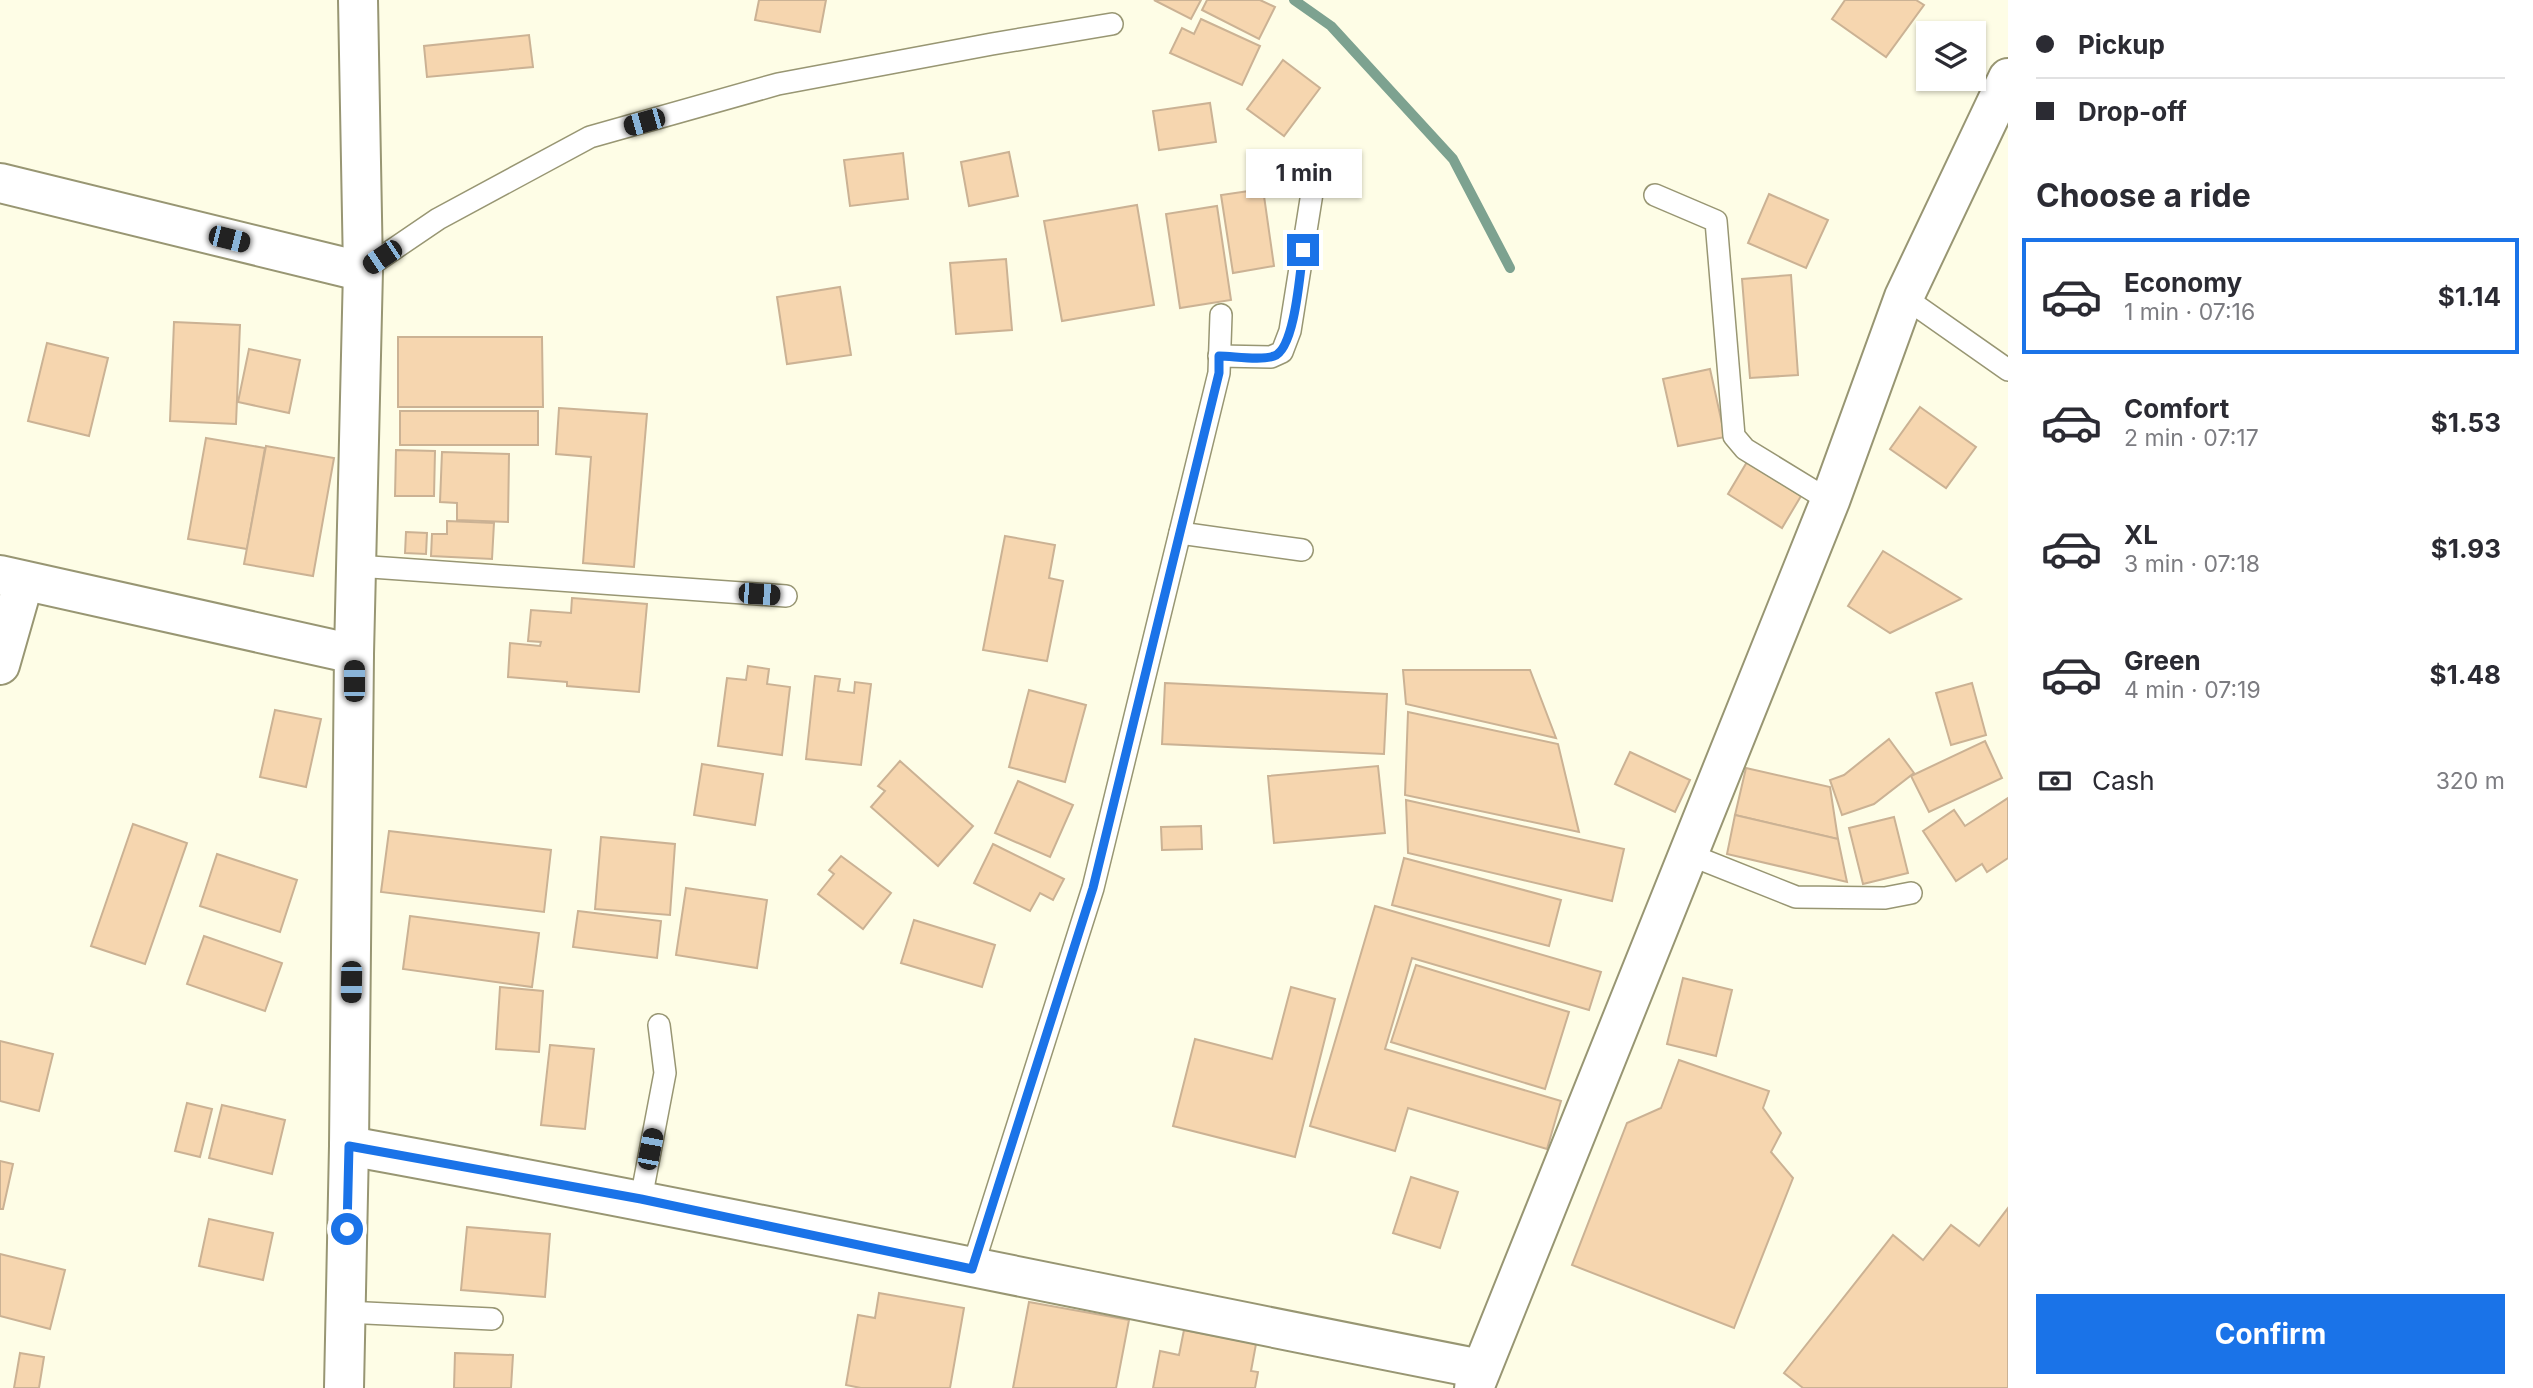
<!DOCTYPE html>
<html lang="en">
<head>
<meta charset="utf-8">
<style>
  :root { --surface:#fff; --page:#f2f2f3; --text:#2b2b33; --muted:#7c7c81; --line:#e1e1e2; --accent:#1a73e8 }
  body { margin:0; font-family:Inter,sans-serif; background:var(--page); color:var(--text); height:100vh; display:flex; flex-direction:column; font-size:26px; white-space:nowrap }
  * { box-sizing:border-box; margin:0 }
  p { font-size:23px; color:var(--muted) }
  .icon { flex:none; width:38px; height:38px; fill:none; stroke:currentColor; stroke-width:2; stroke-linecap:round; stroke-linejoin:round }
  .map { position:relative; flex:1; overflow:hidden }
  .sheet { display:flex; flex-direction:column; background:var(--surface); width:525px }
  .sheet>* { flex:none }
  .banner { display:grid; align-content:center; height:154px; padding:0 28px; background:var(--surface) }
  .buttons { position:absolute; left:1916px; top:21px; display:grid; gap:14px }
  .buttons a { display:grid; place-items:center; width:70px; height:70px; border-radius:0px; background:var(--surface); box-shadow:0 2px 5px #0004; font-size:35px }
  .end { position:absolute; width:32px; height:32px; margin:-16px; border:9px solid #1a73e8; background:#fff; box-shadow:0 0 0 4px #fff }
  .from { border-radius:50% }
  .bubble { position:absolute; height:49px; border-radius:0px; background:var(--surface); box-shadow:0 2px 5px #0004; font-size:23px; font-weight:700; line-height:49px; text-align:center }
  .car { position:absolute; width:21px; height:42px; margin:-21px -10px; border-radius:9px; box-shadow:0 0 5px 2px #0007; background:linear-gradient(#222 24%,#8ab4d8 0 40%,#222 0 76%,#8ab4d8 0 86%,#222 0) }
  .banner b { display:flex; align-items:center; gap:24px; height:66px; font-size:26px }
  .banner b+b { border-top:2px solid var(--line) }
  .banner i { width:18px; height:18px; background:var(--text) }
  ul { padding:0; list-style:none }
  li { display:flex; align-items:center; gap:21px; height:116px; margin:0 14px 10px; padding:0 14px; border:4px solid transparent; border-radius:0px }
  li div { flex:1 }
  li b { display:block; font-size:26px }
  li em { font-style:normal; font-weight:700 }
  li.active { border-color:var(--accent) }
  li>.icon { width:63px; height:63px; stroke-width:1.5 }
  h2 { padding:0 28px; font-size:32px; line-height:84px }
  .pay { display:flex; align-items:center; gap:18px; height:77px; padding:0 28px; font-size:26px }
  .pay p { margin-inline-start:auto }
  .button { display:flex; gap:14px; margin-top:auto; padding:14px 28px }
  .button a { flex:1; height:80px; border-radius:0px; background:var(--accent); color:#fff; font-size:28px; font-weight:700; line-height:80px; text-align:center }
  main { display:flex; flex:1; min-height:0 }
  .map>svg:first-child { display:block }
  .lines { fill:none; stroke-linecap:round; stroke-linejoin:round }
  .stream { stroke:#7da290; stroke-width:10 }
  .building { fill:#f6d6af; stroke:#cbb294; stroke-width:2 }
  .lane-casing { stroke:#989673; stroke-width:24 }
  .street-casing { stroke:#989673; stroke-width:42 }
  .lane { stroke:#fff; stroke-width:21 }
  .street { stroke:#fff; stroke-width:38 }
  .route { stroke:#1a73e8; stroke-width:9 }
</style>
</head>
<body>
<main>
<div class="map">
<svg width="2008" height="1388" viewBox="0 0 2008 1388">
  <rect width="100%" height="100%" fill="#fefde6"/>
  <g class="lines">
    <polyline class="stream" points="1294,0 1331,26 1453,159 1510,268"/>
  </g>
  <g class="building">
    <polygon points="759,0 826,0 820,32 755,20"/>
    <polygon points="1154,0 1201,0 1191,19"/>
    <polygon points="1207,0 1260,0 1275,7 1259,39 1202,10"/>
    <polygon points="1845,0 1916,0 1924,5 1886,57 1832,19"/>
    <polygon points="1201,19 1260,46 1242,85 1170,53 1182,28 1194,34"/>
    <polygon points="529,35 533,67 427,77 424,46"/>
    <polygon points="1283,60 1320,88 1284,136 1247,109"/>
    <polygon points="1210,103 1216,142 1159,150 1153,111"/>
    <polygon points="1009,152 1018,196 969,206 961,162"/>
    <polygon points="903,153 908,199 850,206 844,160"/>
    <polygon points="1263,189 1274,266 1233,273 1221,195"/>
    <polygon points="1769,194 1828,220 1806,268 1748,243"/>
    <polygon points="1137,205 1154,305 1062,321 1044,221"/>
    <polygon points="1217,206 1231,300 1180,308 1166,214"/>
    <polygon points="1006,259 1012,330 956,334 950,263"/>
    <polygon points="1791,275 1798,375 1750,378 1742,279"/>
    <polygon points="840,287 851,355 787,364 777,297"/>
    <polygon points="174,322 240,325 236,424 170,421"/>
    <polygon points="398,337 542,337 543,407 398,407"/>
    <polygon points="47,343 108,358 89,436 28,421"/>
    <polygon points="249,349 300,360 289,413 238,402"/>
    <polygon points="1710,369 1725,437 1678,446 1663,379"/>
    <polygon points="1920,407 1976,447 1946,488 1890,449"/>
    <polygon points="559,408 647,414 634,567 583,563 591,457 556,454"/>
    <rect x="400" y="411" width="138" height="34"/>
    <polygon points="206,438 265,448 247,549 188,539"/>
    <polygon points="266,446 334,458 313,576 244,564"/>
    <polygon points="396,450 435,451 434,496 395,496"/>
    <polygon points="442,452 509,454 508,522 457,520 457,503 440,502"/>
    <polygon points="1747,462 1801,496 1782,528 1728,494"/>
    <polygon points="447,521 494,523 492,559 431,556 432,534 447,534"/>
    <polygon points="406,532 427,533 426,554 405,553"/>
    <polygon points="1005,536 1055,545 1049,578 1063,581 1047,661 983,650"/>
    <polygon points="1883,551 1961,599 1890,633 1848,606"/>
    <polygon points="572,598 647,604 639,692 567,686 567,682 508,677 510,643 540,646 541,642 528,641 531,610 571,613"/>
    <polygon points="748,666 769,669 767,684 790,687 782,755 718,746 727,678 746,680"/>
    <polygon points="1403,670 1530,670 1556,738 1406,704"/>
    <polygon points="815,676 840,679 838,691 854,693 855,682 871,684 861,765 806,759"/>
    <polygon points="1165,683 1387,694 1384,754 1162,744"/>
    <polygon points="1972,683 1986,735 1951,745 1936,693"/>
    <polygon points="1029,690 1086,705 1065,782 1009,767"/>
    <polygon points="275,710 321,719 306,787 260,777"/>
    <polygon points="1408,712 1558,744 1579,832 1405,795"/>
    <polygon points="1889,739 1914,773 1874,804 1842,815 1830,780 1844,775"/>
    <polygon points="1985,741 2002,778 1929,812 1911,776"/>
    <polygon points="1630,752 1690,780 1675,812 1615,784"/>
    <polygon points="900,761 973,826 938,866 871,807 885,791 878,786"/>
    <polygon points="702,764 763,774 755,825 694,815"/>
    <polygon points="1378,766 1385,833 1274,843 1268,776"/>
    <polygon points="1746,768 1830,787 1838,839 1735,815"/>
    <polygon points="1018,781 1073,805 1050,857 995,833"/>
    <polygon points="2008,798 2008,858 1987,872 1982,864 1956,881 1923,831 1954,810 1965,826"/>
    <polygon points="1406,800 1624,849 1612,901 1408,853"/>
    <polygon points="1735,815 1838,839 1847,882 1727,854"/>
    <polygon points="1894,817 1908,873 1863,884 1849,828"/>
    <polygon points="133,824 187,843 145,964 91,946"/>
    <polygon points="1201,826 1202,849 1162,850 1161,827"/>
    <polygon points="389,831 551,850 544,912 381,892"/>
    <polygon points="601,837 675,844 670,915 595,909"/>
    <polygon points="993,844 1064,879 1053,900 1040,893 1030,911 974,883"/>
    <polygon points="217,854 297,880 280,932 200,906"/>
    <polygon points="841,856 891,893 863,929 818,894 834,874 829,870"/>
    <polygon points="1404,858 1561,900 1549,946 1392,905"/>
    <polygon points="686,888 767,900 757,968 676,955"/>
    <polygon points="1375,906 1601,972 1589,1010 1412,958 1385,1049 1561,1101 1547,1149 1408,1108 1395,1151 1310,1126"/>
    <polygon points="578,911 661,921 657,958 573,947"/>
    <polygon points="410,916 539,933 532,987 403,969"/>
    <polygon points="914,920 995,945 982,987 901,963"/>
    <polygon points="204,936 282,963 265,1011 187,984"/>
    <polygon points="1416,965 1569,1012 1545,1089 1391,1042"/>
    <polygon points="1683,978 1732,990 1716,1056 1667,1044"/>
    <polygon points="500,987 543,991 539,1052 496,1049"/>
    <polygon points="1291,987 1335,999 1295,1157 1173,1126 1195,1039 1272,1059"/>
    <polygon points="0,1041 53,1054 39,1111 0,1101"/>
    <polygon points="550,1045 594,1049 585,1129 541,1125"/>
    <polygon points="1679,1060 1769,1091 1763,1108 1781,1133 1771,1152 1793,1178 1734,1328 1572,1265 1627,1123 1661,1108"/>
    <polygon points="187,1103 212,1109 200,1157 175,1151"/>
    <polygon points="222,1105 285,1120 272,1174 209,1158"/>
    <polygon points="0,1161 13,1164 3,1209 0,1209"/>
    <polygon points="1411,1177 1458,1192 1440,1248 1393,1233"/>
    <polygon points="2008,1208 2008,1388 1803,1388 1784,1373 1893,1235 1923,1260 1951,1225 1979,1246"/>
    <polygon points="209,1219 273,1233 263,1280 199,1266"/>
    <polygon points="467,1227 550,1234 545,1297 461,1290"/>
    <polygon points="0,1254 65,1270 50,1329 0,1316"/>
    <polygon points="879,1293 964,1308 950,1388 861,1388 846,1385 858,1315 875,1318"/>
    <polygon points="1029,1302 1129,1320 1116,1388 1013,1388"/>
    <polygon points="1184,1330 1256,1344 1251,1371 1258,1372 1255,1388 1153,1388 1160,1351 1179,1355"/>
    <polygon points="20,1353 44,1357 39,1388 14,1388"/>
    <polygon points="455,1353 513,1355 511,1388 454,1388"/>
  </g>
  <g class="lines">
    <g class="lane-casing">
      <g id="lane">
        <polyline points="1655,195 1716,221 1734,436 1745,449 1830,501"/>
        <polyline points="363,270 438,219 590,137 778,84 992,44 1112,24"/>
        <polyline points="1904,297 2008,370"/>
        <polyline points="1219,356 1271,357 1282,352 1290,331 1316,168"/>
        <polyline points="1180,533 1302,550"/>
        <polyline points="357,566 786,596"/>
        <polyline points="1688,854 1796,897 1885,898 1911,893"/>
        <polyline points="641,1199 665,1073 659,1025"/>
        <polyline points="972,1269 1093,888 1219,373 1221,315"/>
        <polyline points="345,1312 492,1319"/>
      </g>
    </g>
    <g class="street-casing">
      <g id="street">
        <polyline points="0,183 356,270 363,270"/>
        <polyline points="0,575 354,654"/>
        <polyline points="0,665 24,581"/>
        <path d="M349,1146C728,1215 1104,1295 1481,1369"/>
        <polyline points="344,1388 349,1146 354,654 363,270 358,0"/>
        <polyline points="1474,1388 1830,501 1904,297 2008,78"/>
      </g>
    </g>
    <use href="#lane" class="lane"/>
    <use href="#street" class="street"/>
  </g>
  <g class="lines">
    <path class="route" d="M347,1229L349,1146L641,1199L972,1269L1093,888L1219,373V356C1233,356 1261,361 1274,356C1295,349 1300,272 1303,250"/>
  </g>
</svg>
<div class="buttons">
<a><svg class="icon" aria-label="layers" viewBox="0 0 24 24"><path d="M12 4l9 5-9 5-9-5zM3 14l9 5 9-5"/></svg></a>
</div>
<i class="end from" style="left:347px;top:1229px"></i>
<i class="end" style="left:1303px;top:250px"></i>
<div class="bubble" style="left:1246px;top:149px;width:116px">1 min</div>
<i class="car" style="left:644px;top:122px;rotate:254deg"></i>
<i class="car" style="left:229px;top:239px;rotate:104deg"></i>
<i class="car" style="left:382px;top:257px;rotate:236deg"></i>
<i class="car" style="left:759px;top:594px;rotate:94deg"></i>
<i class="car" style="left:354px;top:681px;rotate:0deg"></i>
<i class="car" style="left:351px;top:982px;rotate:181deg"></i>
<i class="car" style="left:650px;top:1149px;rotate:11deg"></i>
</div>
<section class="sheet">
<div class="banner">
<b><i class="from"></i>Pickup</b>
<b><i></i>Drop-off</b>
</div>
<h2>Choose a ride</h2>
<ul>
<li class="active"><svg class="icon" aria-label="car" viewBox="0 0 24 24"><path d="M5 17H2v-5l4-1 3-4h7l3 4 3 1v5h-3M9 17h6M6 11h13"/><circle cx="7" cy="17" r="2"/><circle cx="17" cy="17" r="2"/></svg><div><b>Economy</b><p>1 min · 07:16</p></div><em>$1.14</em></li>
<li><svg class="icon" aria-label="car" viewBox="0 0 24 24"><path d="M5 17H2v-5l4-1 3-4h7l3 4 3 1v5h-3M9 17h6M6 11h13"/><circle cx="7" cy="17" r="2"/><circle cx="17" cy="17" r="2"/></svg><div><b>Comfort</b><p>2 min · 07:17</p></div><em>$1.53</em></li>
<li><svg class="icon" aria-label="car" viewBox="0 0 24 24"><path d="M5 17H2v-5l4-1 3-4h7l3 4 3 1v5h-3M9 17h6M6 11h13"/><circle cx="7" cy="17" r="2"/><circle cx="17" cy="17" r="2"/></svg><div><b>XL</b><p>3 min · 07:18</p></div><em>$1.93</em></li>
<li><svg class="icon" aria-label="car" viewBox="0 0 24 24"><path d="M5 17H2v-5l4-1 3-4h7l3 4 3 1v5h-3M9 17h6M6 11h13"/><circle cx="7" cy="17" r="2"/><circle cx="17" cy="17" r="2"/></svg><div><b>Green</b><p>4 min · 07:19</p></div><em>$1.48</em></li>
</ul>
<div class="pay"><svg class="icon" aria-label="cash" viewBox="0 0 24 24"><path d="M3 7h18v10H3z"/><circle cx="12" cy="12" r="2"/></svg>Cash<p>320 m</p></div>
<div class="button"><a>Confirm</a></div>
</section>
</main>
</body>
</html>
